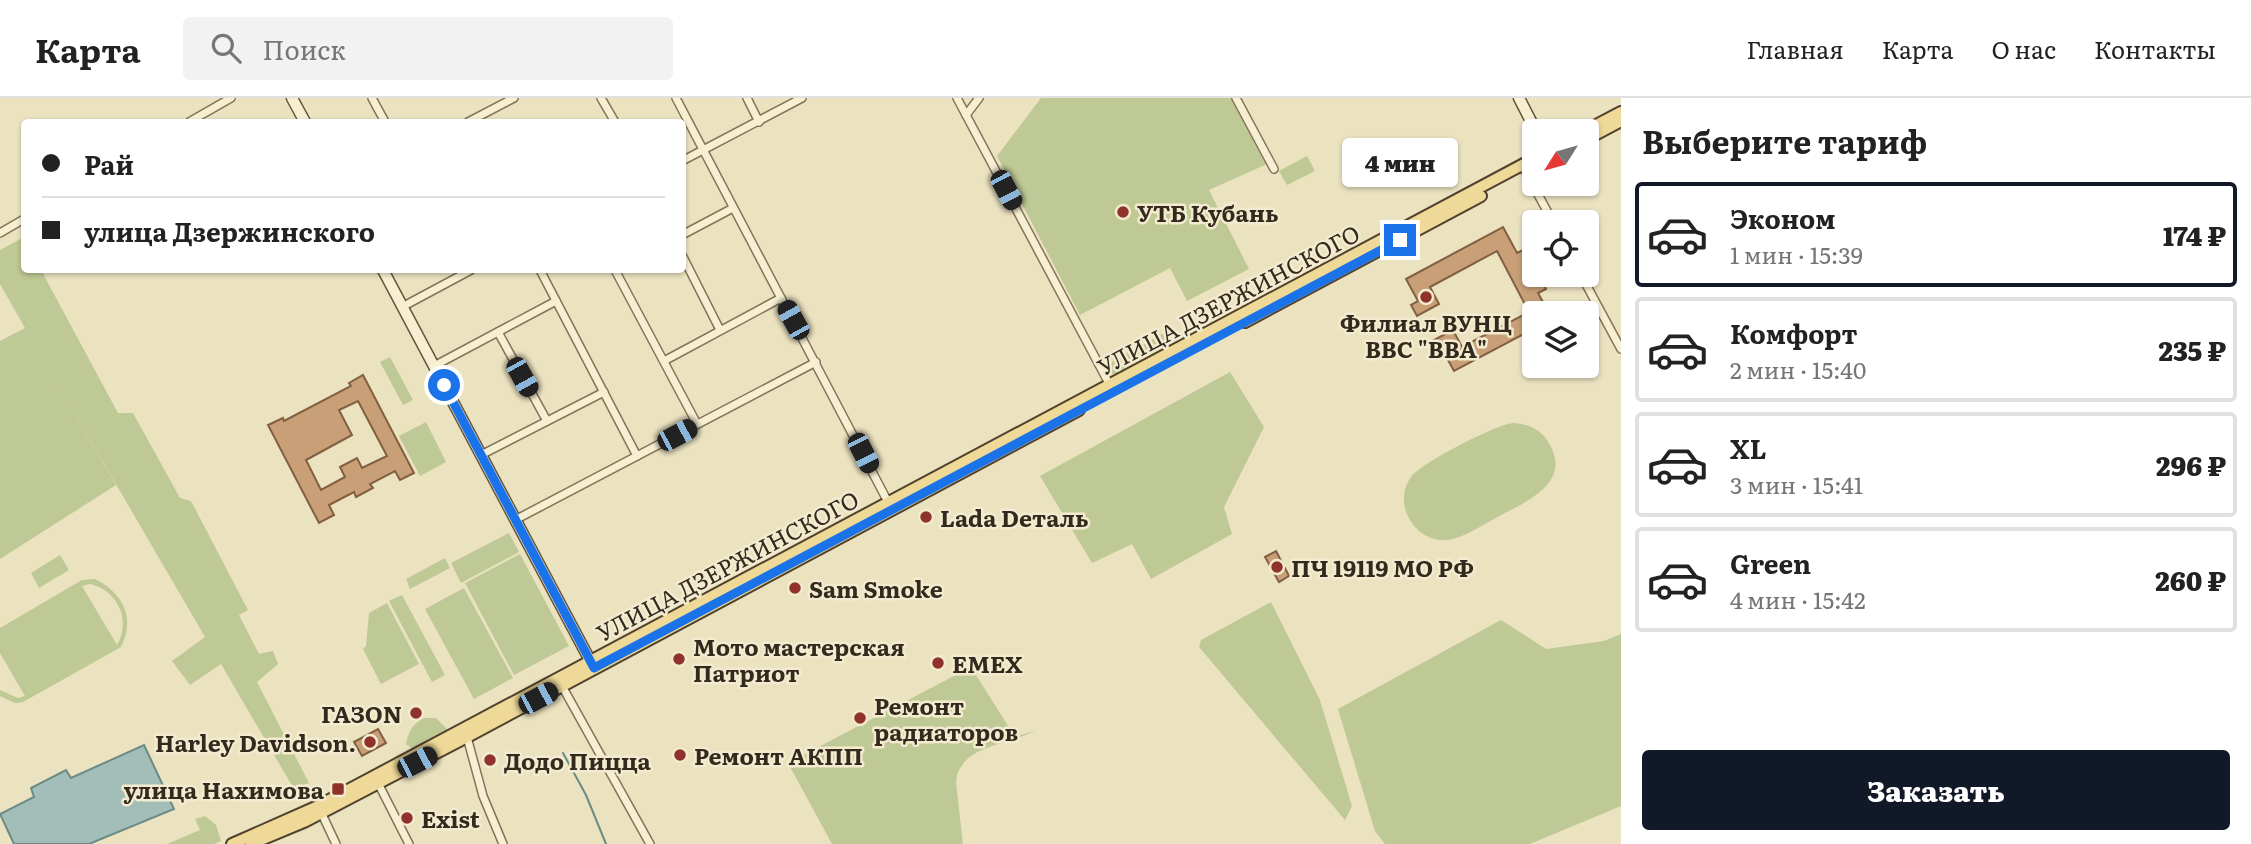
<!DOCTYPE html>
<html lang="ru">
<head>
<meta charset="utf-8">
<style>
  :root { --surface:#fff; --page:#f2f2f2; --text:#222; --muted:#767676; --line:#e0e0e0; --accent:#111827 }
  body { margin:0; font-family:Literata,serif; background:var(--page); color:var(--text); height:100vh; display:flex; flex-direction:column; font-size:26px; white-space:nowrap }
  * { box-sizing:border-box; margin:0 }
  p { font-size:23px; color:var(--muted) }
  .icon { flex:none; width:38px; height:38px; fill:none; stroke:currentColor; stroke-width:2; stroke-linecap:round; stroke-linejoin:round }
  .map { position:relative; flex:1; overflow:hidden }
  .drawer { display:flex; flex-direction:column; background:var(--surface); width:630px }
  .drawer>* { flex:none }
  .guide { position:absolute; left:21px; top:21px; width:665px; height:154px; border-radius:7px; box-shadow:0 2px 5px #0004; display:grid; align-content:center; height:154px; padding:0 21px; background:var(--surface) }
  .needle { width:46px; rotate:233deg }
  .fabs { position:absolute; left:1522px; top:21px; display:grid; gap:14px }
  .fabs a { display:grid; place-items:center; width:77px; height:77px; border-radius:7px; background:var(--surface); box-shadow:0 2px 5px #0004; font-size:35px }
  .end { position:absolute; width:32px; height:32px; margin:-16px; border:9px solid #1a73e8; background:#fff; box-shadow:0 0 0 4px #fff }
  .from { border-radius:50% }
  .bubble { position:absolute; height:49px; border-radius:7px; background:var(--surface); box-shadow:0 2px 5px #0004; font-size:23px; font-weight:800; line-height:49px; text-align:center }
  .car { position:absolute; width:21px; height:42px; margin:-21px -10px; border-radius:9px; box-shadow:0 0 5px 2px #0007; background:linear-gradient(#222 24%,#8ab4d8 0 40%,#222 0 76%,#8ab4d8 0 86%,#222 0) }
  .guide b { display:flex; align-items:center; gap:24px; height:66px; font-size:26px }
  .guide b+b { border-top:2px solid var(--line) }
  .guide i { width:18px; height:18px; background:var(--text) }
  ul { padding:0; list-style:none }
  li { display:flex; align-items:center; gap:21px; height:105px; margin:0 14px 10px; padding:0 7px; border:4px solid var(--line); border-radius:7px }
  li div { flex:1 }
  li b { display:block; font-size:26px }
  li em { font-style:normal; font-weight:800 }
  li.active { border-color:var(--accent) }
  li>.icon { width:63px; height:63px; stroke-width:1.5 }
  h2 { padding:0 21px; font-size:32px; line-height:84px }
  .primary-button { display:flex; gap:14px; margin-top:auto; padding:14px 21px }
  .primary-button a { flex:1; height:80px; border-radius:7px; background:var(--accent); color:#fff; font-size:28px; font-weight:800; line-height:80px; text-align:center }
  header { display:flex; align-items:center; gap:42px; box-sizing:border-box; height:98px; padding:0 35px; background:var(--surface); border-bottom:2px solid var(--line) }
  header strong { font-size:33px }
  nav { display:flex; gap:38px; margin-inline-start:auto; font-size:24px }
  .search { width:490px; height:63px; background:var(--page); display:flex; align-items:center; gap:18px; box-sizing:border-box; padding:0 24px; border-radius:7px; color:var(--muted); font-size:26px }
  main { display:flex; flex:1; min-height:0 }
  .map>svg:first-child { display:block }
  .green { fill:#bfc995; fill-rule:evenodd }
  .water { fill:#a3beb8; stroke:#6b8b85; stroke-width:2 }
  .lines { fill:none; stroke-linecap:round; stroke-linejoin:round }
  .stream { stroke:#6b8b85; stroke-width:2 }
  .building { fill:#c89f77; stroke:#825f40; stroke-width:2; fill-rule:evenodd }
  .street-casing { stroke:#847359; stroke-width:10 }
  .secondary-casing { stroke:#65543c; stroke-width:13 }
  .primary-casing { stroke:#51412d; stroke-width:14 }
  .street { stroke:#f7efd2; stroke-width:7 }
  .secondary { stroke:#f7efd2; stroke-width:10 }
  .primary { stroke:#eed998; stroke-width:10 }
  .route { stroke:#1a73e8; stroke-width:9 }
  .poi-dot { fill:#90322c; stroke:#f3ebcf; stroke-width:2.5 }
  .labels { text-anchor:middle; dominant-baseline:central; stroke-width:5; stroke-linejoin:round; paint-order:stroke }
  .poi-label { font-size:23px; font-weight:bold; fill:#34291d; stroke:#f3ebcf; text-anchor:start }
  .street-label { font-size:23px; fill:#34291d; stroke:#f3ebcf }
</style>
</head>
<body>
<header>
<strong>Карта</strong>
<div class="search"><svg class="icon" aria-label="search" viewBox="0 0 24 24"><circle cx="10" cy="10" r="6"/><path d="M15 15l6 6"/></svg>Поиск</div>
<nav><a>Главная</a><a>Карта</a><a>О нас</a><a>Контакты</a></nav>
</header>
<main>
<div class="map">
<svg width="1621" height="746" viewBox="0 0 1621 746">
  <rect width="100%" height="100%" fill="#ebe2c0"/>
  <g class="green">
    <polygon points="1041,0 1232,0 1267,66 1209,92 1249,171 1187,203 1170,170 1080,217 997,58"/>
    <polygon points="1307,58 1315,73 1287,87 1279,73"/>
    <polygon points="24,139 24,172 41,172 118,315 133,315 180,400 191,403 248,512 239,517 259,556 273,553 278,566 257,584 309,685 294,691 221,566 190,587 172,563 205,539 43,261 116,387 0,461 0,243 25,230 0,186 0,152"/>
    <polygon points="1166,234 1173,237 1172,247 1115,277 1107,273 1106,267"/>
    <polygon points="390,259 413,302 403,307 380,264"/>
    <polygon points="1230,274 1264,329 1224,409 1232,436 1151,481 1132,446 1092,465 1040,378"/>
    <polygon points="426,324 446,364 420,378 399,338"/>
    <path d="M1513,325C1528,326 1541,331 1549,345C1573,387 1524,404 1496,420C1482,427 1468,437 1453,441C1419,450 1390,408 1411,379C1421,365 1495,327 1513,325Z"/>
    <polygon points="509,435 519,454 461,485 451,465"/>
    <polygon points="520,456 569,548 514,577 465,485"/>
    <polygon points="60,457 69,472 39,490 31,475"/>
    <polygon points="445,460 450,470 410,491 406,481"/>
    <path d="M95,481C123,495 136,520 121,549L23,604L15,605L0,598V592L18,600L25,598L0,555V530L82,482ZM90,486C117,492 132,522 117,547L82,488Z"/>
    <polygon points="464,490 513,580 474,601 425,511"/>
    <polygon points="402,497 445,577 432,584 389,503"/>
    <polygon points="1271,504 1320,602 1352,708 1345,722 1199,549 1201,542"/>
    <polygon points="387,505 419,566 381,586 363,551 366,548 369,515"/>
    <polygon points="1501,522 1546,551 1604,543 1621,536 1621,708 1530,746 1385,746 1375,733 1338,611"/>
    <path d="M971,569L1015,639L1036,632C1010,647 959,647 956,684L963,746H832L788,665Z"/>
    <path d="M424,620H436L448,632L413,651L406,646C409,632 412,627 424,620Z"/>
    <polygon points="205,718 216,727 221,743 214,746 167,746 200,732 195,721"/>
  </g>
  <polygon class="water" points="144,647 174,711 89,746 14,746 0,716 34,699 31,690 66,672 71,680"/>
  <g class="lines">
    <polyline class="stream" points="563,655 586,697 606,746"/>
  </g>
  <g class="building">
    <polygon points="1503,129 1517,155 1525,151 1535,169 1535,177 1539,177 1546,191 1538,195 1549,215 1535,215 1535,230 1454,273 1442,251 1437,253 1432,243 1453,232 1462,249 1529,214 1497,153 1430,189 1439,206 1417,218 1411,207 1418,203 1406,181"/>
    <path d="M363,277L414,375L400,382L395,373L370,386L373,390L356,399L354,394L329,407L334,417L319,425L268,327L283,320L284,323L351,288L349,285ZM358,303L387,358L362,370L357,360L340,369L345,379L321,392L306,362L352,337L339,312Z"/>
    <polygon points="1276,453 1289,478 1279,484 1265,459"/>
    <polygon points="378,631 386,645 362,658 354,644"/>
  </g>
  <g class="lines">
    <g class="street-casing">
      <g id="street">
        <polyline points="372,0 385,24"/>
        <polyline points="601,0 615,24"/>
        <polyline points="676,0 888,404"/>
        <polyline points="747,0 759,24"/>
        <polyline points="957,0 1113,293"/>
        <polyline points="1236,0 1274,71"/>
        <polyline points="966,17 979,0"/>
        <polyline points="189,24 231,0"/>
        <polyline points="468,24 514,0"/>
        <polyline points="682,63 802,0"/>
        <polyline points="1522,67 1553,124"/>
        <polyline points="0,135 24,121"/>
        <polyline points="682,137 733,110"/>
        <polyline points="682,157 720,232"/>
        <polyline points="540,172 637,358"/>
        <polyline points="615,172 697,326"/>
        <polyline points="1581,177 1621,251"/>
        <polyline points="402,209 471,172"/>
        <polyline points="498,234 547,323"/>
        <polyline points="664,263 781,200"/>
        <polyline points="434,268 556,203"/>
        <polyline points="481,357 604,294"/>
        <polyline points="515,422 816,264"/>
        <polyline points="562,588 650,746"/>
        <polyline points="467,639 483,698 503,746"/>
        <polyline points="378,685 409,746"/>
        <polyline points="320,712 336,746"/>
      </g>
    </g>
    <g class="secondary-casing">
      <g id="secondary">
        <polyline points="292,0 305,24"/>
        <polyline points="1519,0 1536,33"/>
        <polyline points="383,172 594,570"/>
      </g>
    </g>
    <g class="primary-casing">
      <g id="primary">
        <polyline points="1585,33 1621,14"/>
        <polyline points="1587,41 1621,23"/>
        <polyline points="1245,224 1481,98"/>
        <polyline points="232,746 318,708 1535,60"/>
        <polyline points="251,746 304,724 467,639 1079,312"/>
      </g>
    </g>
    <use href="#street" class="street"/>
    <use href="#secondary" class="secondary"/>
    <use href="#primary" class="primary"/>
  </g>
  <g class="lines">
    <polyline class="route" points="444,287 594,570 1400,142"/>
  </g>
  <g class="poi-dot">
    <circle cx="1123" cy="114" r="7"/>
    <circle cx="1426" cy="199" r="7"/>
    <circle cx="926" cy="419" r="7"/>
    <circle cx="1277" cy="469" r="7"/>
    <circle cx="795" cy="490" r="7"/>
    <circle cx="679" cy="561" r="7"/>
    <circle cx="938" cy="565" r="7"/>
    <circle cx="416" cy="615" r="7"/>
    <circle cx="860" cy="620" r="7"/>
    <circle cx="370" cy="644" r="7"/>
    <circle cx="680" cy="657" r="7"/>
    <circle cx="490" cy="662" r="7"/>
    <rect x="331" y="684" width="14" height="14" rx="3.5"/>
    <circle cx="407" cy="720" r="7"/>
  </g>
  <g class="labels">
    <g class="poi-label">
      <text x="1137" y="114">УТБ Кубань</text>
      <text x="1426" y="224" text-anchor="middle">Филиал ВУНЦ<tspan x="1426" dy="26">ВВС "ВВА"</tspan></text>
      <text x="940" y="419">Lada Dеталь</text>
      <text x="1291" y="469">ПЧ 19119 МО РФ</text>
      <text x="809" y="490">Sam Smoke</text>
      <text x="693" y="548">Мото мастерская<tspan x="693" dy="26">Патриот</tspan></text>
      <text x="952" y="565">EMEX</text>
      <text x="874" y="607">Ремонт<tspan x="874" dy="26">радиаторов</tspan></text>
      <text x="402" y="615" text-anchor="end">ГАЗON</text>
      <text x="356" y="644" text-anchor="end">Harley Davidson.</text>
      <text x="694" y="657">Ремонт АКПП</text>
      <text x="504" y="662">Додо Пицца</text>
      <text x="324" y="691" text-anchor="end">улица Нахимова</text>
      <text x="421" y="720">Exist</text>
    </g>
    <g class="street-label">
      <text transform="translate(1228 201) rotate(-28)">УЛИЦА ДЗЕРЖИНСКОГО</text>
      <text transform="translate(727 467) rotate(-28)">УЛИЦА ДЗЕРЖИНСКОГО</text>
    </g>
  </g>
</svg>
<div class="fabs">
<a><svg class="needle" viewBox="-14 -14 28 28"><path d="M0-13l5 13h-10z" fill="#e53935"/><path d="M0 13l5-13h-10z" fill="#767676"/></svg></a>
<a><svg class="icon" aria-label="locate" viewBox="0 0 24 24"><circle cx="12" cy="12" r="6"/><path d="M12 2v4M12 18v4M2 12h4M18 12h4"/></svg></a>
<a><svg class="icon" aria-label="layers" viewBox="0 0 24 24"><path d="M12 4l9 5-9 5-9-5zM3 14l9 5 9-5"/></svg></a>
</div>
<i class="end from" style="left:444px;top:287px"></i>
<i class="end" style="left:1400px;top:142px"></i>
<div class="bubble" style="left:1342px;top:40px;width:116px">4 мин</div>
<i class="car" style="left:1006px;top:92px;rotate:152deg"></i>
<i class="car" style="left:793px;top:222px;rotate:331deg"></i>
<i class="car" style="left:522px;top:279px;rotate:151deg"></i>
<i class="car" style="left:677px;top:337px;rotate:62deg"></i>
<i class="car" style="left:863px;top:355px;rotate:153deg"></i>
<i class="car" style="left:538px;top:600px;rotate:62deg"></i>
<i class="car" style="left:417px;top:664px;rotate:63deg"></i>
<div class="guide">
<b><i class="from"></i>Рай</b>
<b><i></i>улица Дзержинского</b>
</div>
</div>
<section class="drawer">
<h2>Выберите тариф</h2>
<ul>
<li class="active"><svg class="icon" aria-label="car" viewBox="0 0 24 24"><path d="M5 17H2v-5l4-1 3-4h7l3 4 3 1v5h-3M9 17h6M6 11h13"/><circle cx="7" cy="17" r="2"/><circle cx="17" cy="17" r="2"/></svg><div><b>Эконом</b><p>1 мин · 15:39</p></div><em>174 ₽</em></li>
<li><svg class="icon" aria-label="car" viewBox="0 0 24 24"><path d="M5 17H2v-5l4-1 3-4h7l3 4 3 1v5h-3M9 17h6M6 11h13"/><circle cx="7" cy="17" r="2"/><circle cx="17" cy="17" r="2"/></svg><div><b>Комфорт</b><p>2 мин · 15:40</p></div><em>235 ₽</em></li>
<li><svg class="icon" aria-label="car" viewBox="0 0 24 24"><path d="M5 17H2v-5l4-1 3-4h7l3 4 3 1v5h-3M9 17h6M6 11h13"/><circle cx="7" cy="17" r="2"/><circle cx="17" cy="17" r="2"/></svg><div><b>XL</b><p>3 мин · 15:41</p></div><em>296 ₽</em></li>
<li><svg class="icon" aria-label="car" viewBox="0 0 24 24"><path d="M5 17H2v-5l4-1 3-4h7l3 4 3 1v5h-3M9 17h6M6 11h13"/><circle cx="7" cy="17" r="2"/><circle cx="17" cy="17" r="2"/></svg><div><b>Green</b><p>4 мин · 15:42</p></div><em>260 ₽</em></li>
</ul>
<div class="primary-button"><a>Заказать</a></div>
</section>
</main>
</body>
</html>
